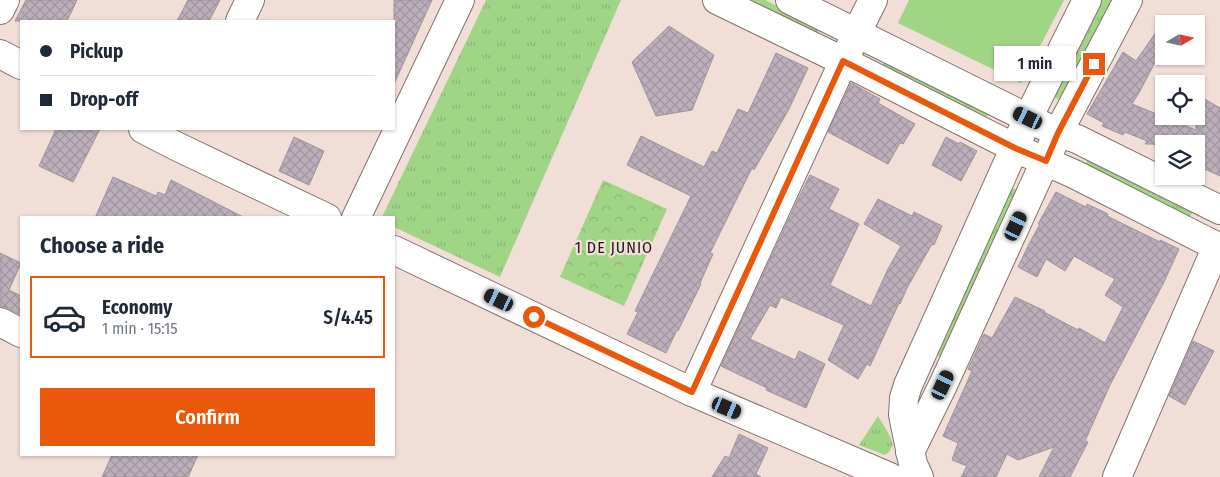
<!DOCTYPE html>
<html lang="en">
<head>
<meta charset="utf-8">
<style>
  :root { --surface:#fff; --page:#f2f2f3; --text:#1f2937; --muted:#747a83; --line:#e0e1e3; --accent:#ea580c }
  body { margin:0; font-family:"Fira Sans Condensed",sans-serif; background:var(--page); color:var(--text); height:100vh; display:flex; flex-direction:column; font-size:19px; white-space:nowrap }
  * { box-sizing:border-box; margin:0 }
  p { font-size:16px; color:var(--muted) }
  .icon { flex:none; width:28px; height:28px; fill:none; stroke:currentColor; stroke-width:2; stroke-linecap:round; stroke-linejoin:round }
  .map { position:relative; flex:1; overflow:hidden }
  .panel { position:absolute; left:20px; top:216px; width:375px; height:240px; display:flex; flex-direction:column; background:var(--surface); border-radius:0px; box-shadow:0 1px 4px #0004 }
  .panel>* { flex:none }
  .banner { position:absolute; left:20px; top:20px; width:375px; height:110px; border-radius:0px; box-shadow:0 1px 4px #0004; display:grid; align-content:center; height:110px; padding:0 20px; background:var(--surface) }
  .needle { width:32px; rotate:81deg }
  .tools { position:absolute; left:1155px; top:15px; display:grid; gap:10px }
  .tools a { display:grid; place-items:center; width:50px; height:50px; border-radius:0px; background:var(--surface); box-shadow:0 1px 4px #0004; font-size:25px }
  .end { position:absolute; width:22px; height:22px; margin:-11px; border:6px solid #ea580c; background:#fff; box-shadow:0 0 0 2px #fff }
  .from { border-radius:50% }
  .bubble { position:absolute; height:35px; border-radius:0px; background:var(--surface); box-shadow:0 1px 4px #0004; font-size:16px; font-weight:600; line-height:35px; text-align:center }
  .car { position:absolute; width:15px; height:30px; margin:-15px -8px; border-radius:6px; box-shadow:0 0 4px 1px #0007; background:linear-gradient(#222 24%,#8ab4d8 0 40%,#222 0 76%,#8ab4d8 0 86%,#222 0) }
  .banner b { display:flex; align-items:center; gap:18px; height:48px; font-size:19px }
  .banner b+b { border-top:1px solid var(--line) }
  .banner i { width:12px; height:12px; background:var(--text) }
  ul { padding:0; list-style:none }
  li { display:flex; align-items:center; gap:15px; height:82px; margin:0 10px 8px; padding:0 10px; border:2px solid transparent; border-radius:0px }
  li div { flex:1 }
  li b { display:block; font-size:19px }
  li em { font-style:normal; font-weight:600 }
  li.on { border-color:var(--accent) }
  li>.icon { width:45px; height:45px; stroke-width:1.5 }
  h2 { padding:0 20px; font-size:22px; line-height:60px }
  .button { display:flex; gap:10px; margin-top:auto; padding:10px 20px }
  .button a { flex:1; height:58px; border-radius:0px; background:var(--accent); color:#fff; font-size:20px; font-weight:600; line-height:58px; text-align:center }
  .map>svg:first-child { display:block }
  .grass { fill:url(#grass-tufts) }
  .park { fill:url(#park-crowns) }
  .garden { fill:#a0d586 }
  .building { fill:url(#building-cross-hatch); stroke:#9e929d }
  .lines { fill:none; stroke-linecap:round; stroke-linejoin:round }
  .minor-casing { stroke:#84736d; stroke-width:30 }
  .minor { stroke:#fff; stroke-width:28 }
  .route { stroke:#ea580c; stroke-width:6 }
  .labels { text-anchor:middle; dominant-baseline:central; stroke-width:4.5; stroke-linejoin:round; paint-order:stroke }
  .neighbourhood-label { font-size:16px; letter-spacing:1px; fill:#231c1a; stroke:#f1dfd7 }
</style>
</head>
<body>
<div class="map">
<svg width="1220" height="477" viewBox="0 0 1220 477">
  <defs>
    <pattern id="grass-tufts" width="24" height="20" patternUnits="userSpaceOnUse" patternTransform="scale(1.25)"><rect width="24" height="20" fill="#a0d586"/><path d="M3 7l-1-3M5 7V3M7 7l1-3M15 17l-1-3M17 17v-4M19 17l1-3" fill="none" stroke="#8ab673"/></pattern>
    <pattern id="park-crowns" width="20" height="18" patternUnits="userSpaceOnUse" patternTransform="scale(1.25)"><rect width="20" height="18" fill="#a0d586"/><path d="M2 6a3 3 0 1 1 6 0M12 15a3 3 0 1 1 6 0" fill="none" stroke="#8ab673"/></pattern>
    <pattern id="building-cross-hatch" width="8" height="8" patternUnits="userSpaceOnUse" patternTransform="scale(1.25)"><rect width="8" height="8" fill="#bcafbb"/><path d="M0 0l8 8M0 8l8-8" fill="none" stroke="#a196a0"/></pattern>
  </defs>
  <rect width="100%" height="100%" fill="#f1dfd7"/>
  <g class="grass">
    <polygon points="486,0 621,0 500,277 394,227 394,218 382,217"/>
    <polygon points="741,0 765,0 820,27 816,36"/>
    <polygon points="1102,0 1116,0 1063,101 1052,96"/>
    <polygon points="886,58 991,109 985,120 881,68"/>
    <polygon points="1089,157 1194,209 1189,219 1084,167"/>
    <polygon points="1007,185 1018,191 945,359 933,353"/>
    <polygon points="878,416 890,436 893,445 889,452 885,455 859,445"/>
  </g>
  <polygon class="park" points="603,180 667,209 624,306 560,277"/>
  <polygon class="garden" points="909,0 1064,0 1021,83 898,23"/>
  <g class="building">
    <polygon points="26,0 77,0 67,21 15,21"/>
    <polygon points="188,0 220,0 209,21 177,21"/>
    <polygon points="394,0 432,0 394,84"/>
    <polygon points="669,26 714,55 692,110 656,116 632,62"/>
    <polygon points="1159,28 1164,31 1164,45 1140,91 1132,104 1196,130 1196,94 1220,108 1220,176 1196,165 1196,144 1164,144 1164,148 1153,144 1145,144 1147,141 1125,132 1123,135 1102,126 1104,123 1087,114 1123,52 1136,61"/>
    <polygon points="776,53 808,68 789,109 754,170 752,168 710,253 713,254 700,283 701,284 678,331 677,330 666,353 627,334 638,312 635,311 691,196 627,165 641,136 704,167 712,151 717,153 738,109 748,113"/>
    <polygon points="851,83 880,99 878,103 915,124 903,144 900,143 888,164 828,132"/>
    <polygon points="56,129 100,129 73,182 39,166"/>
    <polygon points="294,137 324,151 309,185 279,171"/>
    <polygon points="946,137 959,144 960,142 977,151 961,181 932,165"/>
    <polygon points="810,175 839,189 829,209 859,224 830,285 871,306 888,269 901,246 864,224 878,199 912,216 914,212 942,226 934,245 932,244 907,288 900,304 899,303 870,366 867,364 858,379 828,360 844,325 781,297 776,308 770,305 750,339 795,360 799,351 825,364 806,408 766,390 767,388 721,366 798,199"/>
    <polygon points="113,177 156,196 158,192 165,195 171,180 245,218 95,218"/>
    <polygon points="1056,192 1086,207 1087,204 1108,214 1107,216 1160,242 1160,240 1179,249 1164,282 1110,385 1085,441 1088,442 1070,477 1039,477 1054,447 1018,460 1007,454 996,477 961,477 967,466 952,460 958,443 943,436 972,371 968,369 984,334 992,338 1015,297 1045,311 1044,312 1078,330 1079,328 1105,343 1123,307 1105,295 1115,279 1074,256 1065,271 1046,259 1037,277 1018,267 1029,244 1040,224 1038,224"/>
    <polygon points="0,253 21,263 9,290 21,296 21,315 7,308 0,306"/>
    <polygon points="1193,341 1214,351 1185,405 1169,396"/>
    <polygon points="739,434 768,448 756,474 761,477 712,477 725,456 729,458"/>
    <polygon points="112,455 198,455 188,477 102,477"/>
  </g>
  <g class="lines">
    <g class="minor-casing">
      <g id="minor">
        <polyline points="717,0 843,61 1015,148 1074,174 1220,248"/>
        <polyline points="790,0 1058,133 1077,139 1220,210"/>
        <polyline points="0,10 5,0"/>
        <polyline points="240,21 250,0"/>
        <polyline points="0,54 21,65"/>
        <polyline points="143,129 176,146 327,218"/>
        <polyline points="356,218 460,0"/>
        <polyline points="394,250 692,392 890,477"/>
        <polyline points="0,322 21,333"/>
        <polyline points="692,392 857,32 873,0"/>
        <polyline points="910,452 943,385 1058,133 1128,0"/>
        <polyline points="919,477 913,464 903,415 904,398 908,385 1028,118 1087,0"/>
        <polyline points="1117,477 1217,246"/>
      </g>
    </g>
    <use href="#minor" class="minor"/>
  </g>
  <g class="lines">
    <polyline class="route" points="534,317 692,392 843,61 1015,148 1046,161 1058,133 1094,64"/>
  </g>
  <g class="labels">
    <g class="neighbourhood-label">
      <text x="614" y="247">1 DE JUNIO</text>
    </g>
  </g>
</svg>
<div class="tools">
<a><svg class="needle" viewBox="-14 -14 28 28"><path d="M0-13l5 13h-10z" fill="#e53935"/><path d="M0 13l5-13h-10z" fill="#747a83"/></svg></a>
<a><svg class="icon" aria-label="locate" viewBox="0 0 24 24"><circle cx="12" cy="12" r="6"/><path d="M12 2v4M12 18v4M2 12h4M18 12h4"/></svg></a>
<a><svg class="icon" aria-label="layers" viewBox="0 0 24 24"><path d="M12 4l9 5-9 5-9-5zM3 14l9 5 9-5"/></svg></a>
</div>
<i class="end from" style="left:534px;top:317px"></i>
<i class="end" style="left:1094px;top:64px"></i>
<div class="bubble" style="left:994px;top:46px;width:82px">1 min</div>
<i class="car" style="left:1028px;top:118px;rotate:296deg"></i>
<i class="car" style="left:1016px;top:226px;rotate:25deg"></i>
<i class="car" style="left:499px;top:300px;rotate:296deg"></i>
<i class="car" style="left:943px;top:385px;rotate:25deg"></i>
<i class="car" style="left:727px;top:408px;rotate:113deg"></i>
<div class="banner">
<b><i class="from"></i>Pickup</b>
<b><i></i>Drop-off</b>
</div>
<section class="panel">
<h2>Choose a ride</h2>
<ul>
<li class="on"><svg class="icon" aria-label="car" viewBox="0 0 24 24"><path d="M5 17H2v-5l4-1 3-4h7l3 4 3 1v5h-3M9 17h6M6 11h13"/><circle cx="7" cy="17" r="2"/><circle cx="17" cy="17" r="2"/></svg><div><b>Economy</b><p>1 min · 15:15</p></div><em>S/4.45</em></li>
</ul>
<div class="button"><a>Confirm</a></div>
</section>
</div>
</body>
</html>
